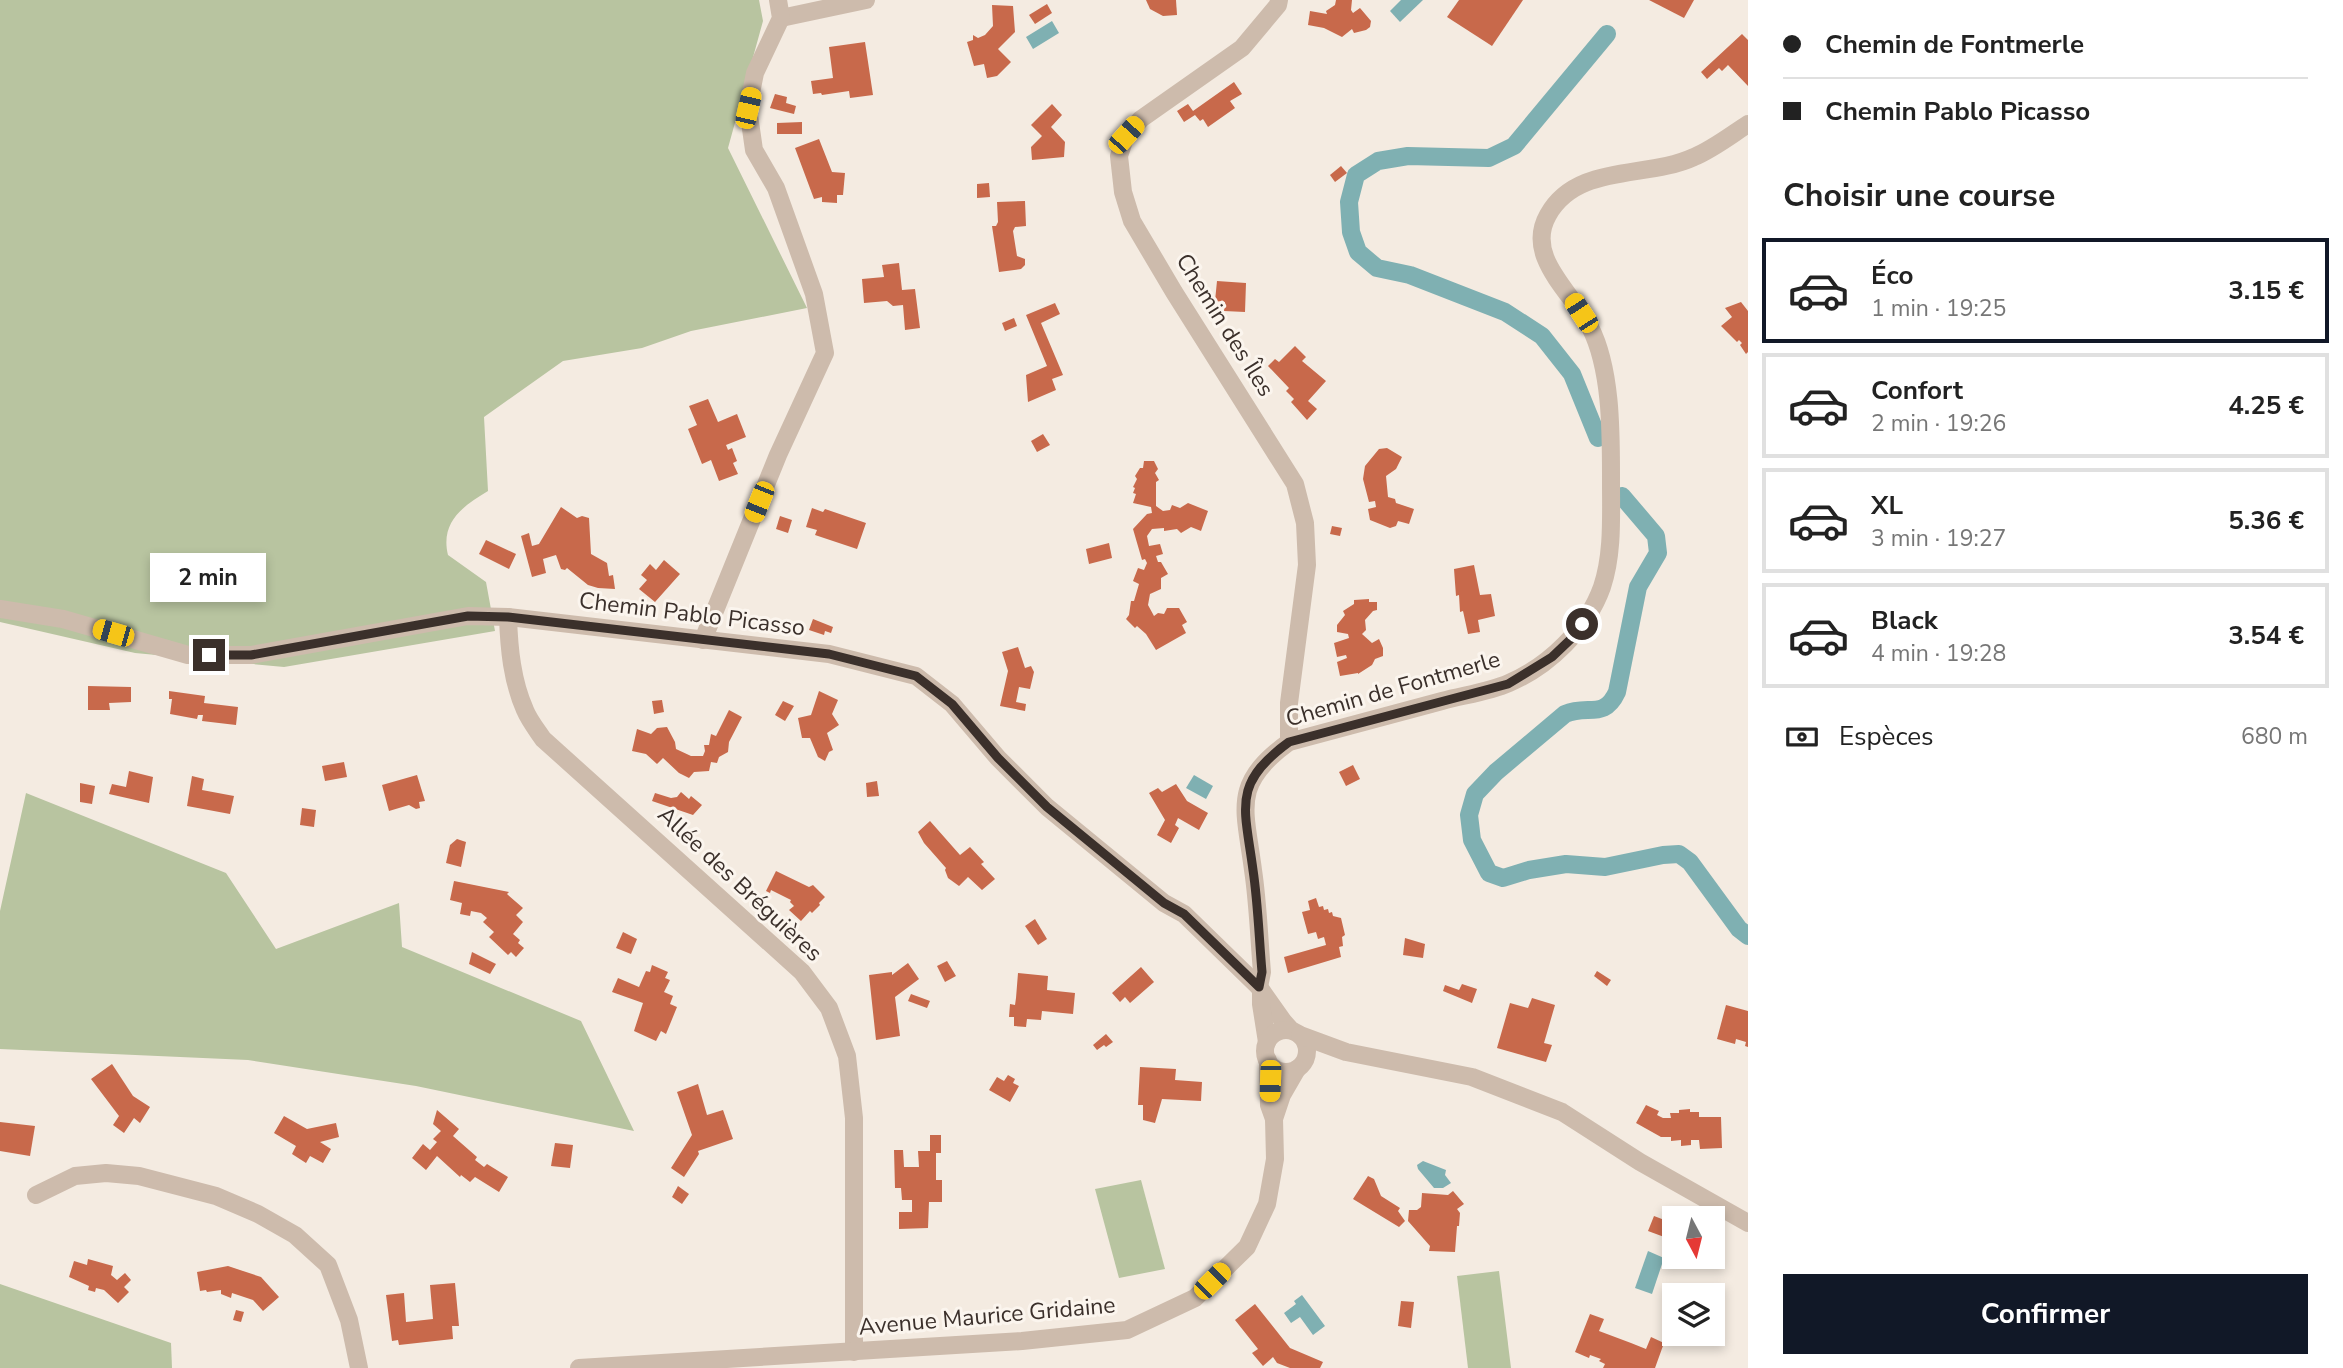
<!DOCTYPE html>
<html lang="fr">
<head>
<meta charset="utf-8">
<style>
  :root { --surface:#fff; --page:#f2f2f2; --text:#222; --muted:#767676; --line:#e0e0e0; --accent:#111827 }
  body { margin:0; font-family:"Nunito Sans",sans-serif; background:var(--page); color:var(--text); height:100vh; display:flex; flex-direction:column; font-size:26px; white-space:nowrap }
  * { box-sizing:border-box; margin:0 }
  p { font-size:23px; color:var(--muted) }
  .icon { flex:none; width:38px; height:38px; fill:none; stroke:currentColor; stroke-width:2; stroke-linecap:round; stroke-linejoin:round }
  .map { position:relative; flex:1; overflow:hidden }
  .panel { display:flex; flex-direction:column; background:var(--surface); width:595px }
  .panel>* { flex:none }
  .hud { display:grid; align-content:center; height:154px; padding:0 35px; background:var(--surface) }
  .needle { width:46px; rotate:173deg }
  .controls { position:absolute; left:1662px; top:1206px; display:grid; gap:14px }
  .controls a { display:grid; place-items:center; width:63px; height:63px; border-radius:0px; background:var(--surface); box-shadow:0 4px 10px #0003; font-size:35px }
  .end { position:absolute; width:32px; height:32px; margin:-16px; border:9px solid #3b302b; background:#fff; box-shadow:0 0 0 4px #fff }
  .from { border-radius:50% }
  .bubble { position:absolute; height:49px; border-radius:0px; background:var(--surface); box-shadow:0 4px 10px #0003; font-size:23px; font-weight:700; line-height:49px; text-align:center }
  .car { position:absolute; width:21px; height:42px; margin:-21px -10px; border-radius:9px; box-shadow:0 0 5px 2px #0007; background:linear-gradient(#f5c518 24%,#345 0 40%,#f5c518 0 76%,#345 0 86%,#f5c518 0) }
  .hud b { display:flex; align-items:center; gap:24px; height:66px; font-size:26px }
  .hud b+b { border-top:2px solid var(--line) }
  .hud i { width:18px; height:18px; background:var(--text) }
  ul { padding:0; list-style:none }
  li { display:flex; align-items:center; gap:21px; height:105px; margin:0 14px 10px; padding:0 21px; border:4px solid var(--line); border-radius:0px }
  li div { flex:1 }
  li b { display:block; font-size:26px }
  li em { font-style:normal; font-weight:700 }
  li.active { border-color:var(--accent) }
  li>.icon { width:63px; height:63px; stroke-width:1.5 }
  h2 { padding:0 35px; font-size:32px; line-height:84px }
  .pay { display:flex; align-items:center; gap:18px; height:77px; padding:0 35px; font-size:26px }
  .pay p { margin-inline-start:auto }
  .primary-button { display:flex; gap:14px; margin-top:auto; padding:14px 35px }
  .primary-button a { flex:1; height:80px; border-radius:0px; background:var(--accent); color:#fff; font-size:28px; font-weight:700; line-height:80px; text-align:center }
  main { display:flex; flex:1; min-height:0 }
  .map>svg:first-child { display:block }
  .green { fill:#b8c4a0 }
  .water { fill:#7fb0b2 }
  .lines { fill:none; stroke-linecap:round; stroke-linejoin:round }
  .canal { stroke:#7fb0b2; stroke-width:18 }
  .building { fill:#c8694b }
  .minor { stroke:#cdbbac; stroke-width:18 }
  .route { stroke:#3b302b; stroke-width:9 }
  .labels { text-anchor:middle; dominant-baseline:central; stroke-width:6; stroke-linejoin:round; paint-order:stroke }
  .street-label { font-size:23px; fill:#3b302b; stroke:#fbf5ee }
</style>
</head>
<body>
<main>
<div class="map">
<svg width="1748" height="1368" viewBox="0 0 1748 1368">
  <rect width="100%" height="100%" fill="#f4ebe1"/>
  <g class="green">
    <path d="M0,0H759L763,21L728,148L807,308L691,331L642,348L563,361L484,417L488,491C463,506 440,522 448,555L486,582L495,631L284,667L135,653L0,622Z"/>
    <polygon points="26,793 226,873 276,949 399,903 402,947 581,1021 634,1131 416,1086 248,1060 0,1049 0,911"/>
    <polygon points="1141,1180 1165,1269 1119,1278 1095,1189"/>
    <polygon points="1499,1271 1511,1368 1468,1368 1457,1276"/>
    <polygon points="0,1284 171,1343 172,1368 0,1368"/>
  </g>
  <g class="water">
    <polygon points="1401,0 1423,0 1400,22 1390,11"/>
    <polygon points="1052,21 1059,33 1033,49 1026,37"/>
    <polygon points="1194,775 1213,786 1206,799 1186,788"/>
    <polygon points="1423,1161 1446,1170 1445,1175 1451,1183 1443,1188 1434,1188 1418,1169 1417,1165"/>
    <polygon points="1648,1251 1664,1258 1652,1294 1635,1288"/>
    <polygon points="1302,1295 1325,1326 1313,1335 1300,1317 1291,1323 1284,1313 1296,1304 1294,1301"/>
  </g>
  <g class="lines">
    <g class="canal">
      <polyline points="1598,438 1572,374 1542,336 1505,312 1410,275 1377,268 1358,252 1351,232 1349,202 1356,175 1378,161 1408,156 1489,158 1514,146 1607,34"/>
      <path d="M1622,496L1656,536L1658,553L1638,587L1617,692C1604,720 1588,704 1565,714L1496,772L1475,794L1469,815L1472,840L1489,873L1503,878L1529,870L1566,864L1605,867L1663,855L1679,854L1690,862L1739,929L1748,936"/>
    </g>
  </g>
  <g class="building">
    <polygon points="1146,0 1176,0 1177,15 1163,16 1150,9"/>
    <polygon points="1336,0 1352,0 1351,10 1353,13 1360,8 1371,21 1370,27 1366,30 1354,33 1352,29 1342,37 1324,28 1308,25 1310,11 1327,14 1326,11 1335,5"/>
    <polygon points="1459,0 1523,0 1492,46 1447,17"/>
    <polygon points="1649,0 1694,0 1684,18"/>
    <polygon points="1047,4 1052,13 1035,24 1029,15"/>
    <polygon points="992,5 1013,6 1015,32 998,49 1011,62 997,76 987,78 984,64 974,66 967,42 973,40 973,35 978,38 985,35 993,26"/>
    <polygon points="1742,34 1748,40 1748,86 1728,65 1722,71 1719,68 1707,79 1701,72"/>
    <polygon points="865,42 873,95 850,98 849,91 822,95 821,93 813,94 811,81 833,78 829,47"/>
    <polygon points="1234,82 1242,94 1230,101 1235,108 1208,127 1203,119 1200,121 1195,115 1184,122 1177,111 1188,104 1193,111"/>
    <polygon points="775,94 787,97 786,103 796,106 794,114 770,108"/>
    <polygon points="1052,104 1062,115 1051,127 1065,142 1064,157 1032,160 1031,147 1042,136 1031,125"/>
    <polygon points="802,122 802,134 777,134 777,123"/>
    <polygon points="819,139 832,172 845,173 843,195 837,195 837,203 822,202 822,197 814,199 795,148"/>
    <polygon points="1341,166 1347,173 1335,182 1330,175"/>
    <polygon points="989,183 990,197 977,198 977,184"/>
    <polygon points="1025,201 1026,226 1015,227 1013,231 1017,256 1025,259 1025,265 1021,269 999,272 992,226 996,226 998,222 997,202"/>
    <polygon points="899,263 902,290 915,289 920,328 905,330 903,305 893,306 887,301 864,303 862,279 884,277 882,265"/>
    <polygon points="1217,281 1246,283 1245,312 1224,311 1225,302 1215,301"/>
    <polygon points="1741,302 1748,311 1748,352 1746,354 1740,345 1742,343 1739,340 1737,342 1721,326 1732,317 1725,308"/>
    <polygon points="1055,303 1060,314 1041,323 1063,375 1052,379 1056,390 1028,402 1026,375 1047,366 1026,315"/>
    <polygon points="1014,318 1017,326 1005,331 1002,323"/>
    <polygon points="1295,346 1306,357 1302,361 1326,381 1308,401 1317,409 1307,420 1291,402 1294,399 1286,391 1289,388 1268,366 1275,359 1279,362"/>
    <polygon points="708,399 718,422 737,414 746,437 726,445 728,450 732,448 737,461 733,463 738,474 719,481 711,460 702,464 688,429 697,425 689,406"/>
    <polygon points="1043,434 1050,445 1037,452 1031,441"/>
    <polygon points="1387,448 1402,457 1396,469 1386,476 1388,497 1395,499 1396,503 1414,509 1409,524 1398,521 1396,526 1390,528 1370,520 1368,509 1376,507 1375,501 1369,502 1363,479 1365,466 1379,449"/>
    <polygon points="1144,461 1154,461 1158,469 1155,473 1159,480 1156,482 1156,506 1163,511 1170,510 1172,505 1180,508 1188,503 1208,511 1201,531 1191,527 1181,533 1177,529 1164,531 1164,528 1152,529 1147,536 1149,546 1160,544 1163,554 1156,556 1158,562 1161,562 1168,574 1161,578 1161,589 1150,594 1148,605 1154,616 1158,613 1164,614 1167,608 1179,608 1187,622 1182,625 1186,633 1156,650 1146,634 1137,626 1135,628 1126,619 1129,615 1131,601 1134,601 1139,584 1133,581 1138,568 1144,570 1147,563 1145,559 1142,560 1133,529 1147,514 1152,513 1151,507 1133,503 1136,494 1133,493 1135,488 1133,487 1137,479 1135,476 1140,468 1143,468"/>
    <polygon points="561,507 577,518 582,516 589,518 591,554 607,563 609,576 613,575 615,589 598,588 588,585 567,568 565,570 561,569 556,555 543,559 546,573 532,577 521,536 529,533 532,546 539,544"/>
    <polygon points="812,508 823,512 825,509 866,523 857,549 815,535 817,530 806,527"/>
    <polygon points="780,516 792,520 788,533 776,529"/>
    <polygon points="1332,526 1342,528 1340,536 1330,534"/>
    <polygon points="486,540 516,554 509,569 479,554"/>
    <polygon points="1109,543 1112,558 1089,564 1086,549"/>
    <polygon points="664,560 680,574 655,602 639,589 647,580 641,575 650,564 656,570"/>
    <polygon points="1474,565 1480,595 1491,594 1495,616 1478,620 1480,632 1468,634 1463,611 1460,612 1459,595 1456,596 1454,569"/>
    <polygon points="1369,599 1369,602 1377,602 1377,610 1373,611 1365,620 1366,630 1362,634 1372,643 1379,639 1383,648 1383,656 1375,659 1372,665 1358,674 1358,673 1340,676 1337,662 1347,658 1346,655 1337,657 1334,643 1349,638 1348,634 1337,632 1337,625 1345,615 1343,611 1354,604 1354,600"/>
    <polygon points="813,619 833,627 831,633 825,631 824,635 809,630"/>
    <polygon points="1018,647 1025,668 1031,666 1034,672 1030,689 1019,687 1016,702 1026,704 1025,711 1000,706 1008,671 1002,652"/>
    <polygon points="88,686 131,687 131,702 109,703 110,710 88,710"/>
    <polygon points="169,691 205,696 204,703 238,707 236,725 202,721 203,715 198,715 197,719 170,714 172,699 169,699"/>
    <polygon points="819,691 838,700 832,714 839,725 827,733 833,750 829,752 825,761 818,757 810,738 802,738 798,718 811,715"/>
    <polygon points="662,700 664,712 654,714 652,701"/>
    <polygon points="783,701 794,706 785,721 775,715"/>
    <polygon points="729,710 742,717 729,742 728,752 719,757 717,763 711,762 709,771 694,772 689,778 679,773 663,758 657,764 646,754 632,751 637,729 651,734 657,728 667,727 675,742 676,749 691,756 703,756 705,751 704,745 709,745 711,734 716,736"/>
    <polygon points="344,762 347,777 325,781 322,766"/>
    <polygon points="1353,765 1360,779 1346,786 1339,772"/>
    <polygon points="129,771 153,777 149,803 109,794 112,784 126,787"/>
    <polygon points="417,775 425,801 419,802 420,808 416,809 409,805 389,811 382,785"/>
    <polygon points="192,776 204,779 202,790 234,796 230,814 187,806"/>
    <polygon points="877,781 879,796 867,797 866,783"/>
    <polygon points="80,783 95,786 92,804 80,802"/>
    <polygon points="1176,784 1187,801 1208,813 1199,830 1178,818 1175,825 1179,828 1171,843 1157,835 1165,820 1149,793 1158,788 1162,792"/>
    <polygon points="681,792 689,799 691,796 702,805 693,815 652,801 655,793 671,798 677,797"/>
    <polygon points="302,808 316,810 314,827 300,825"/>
    <polygon points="930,821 960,855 970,847 984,862 981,864 995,879 982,890 968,877 959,886 948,878 945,870 946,868 924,843 918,832"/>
    <polygon points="457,839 466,842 461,867 446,863 450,845"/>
    <polygon points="776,871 809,887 813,885 825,897 819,903 820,905 812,913 810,911 801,921 789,910 794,906 790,902 791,900 771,890 770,893 766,891"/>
    <polygon points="454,881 509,892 507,894 523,908 516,915 523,922 513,934 520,940 518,943 524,948 516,957 511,952 508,955 489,937 494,932 483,922 487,918 481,913 471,911 470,916 460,914 462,903 450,900"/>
    <polygon points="1316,898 1319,907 1323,906 1324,910 1328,909 1329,913 1332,912 1333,916 1341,918 1345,935 1342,937 1343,946 1339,947 1341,957 1288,973 1284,957 1326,945 1324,937 1318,939 1316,932 1308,934 1302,912 1310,910 1308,901"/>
    <polygon points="1035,919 1047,939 1038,945 1025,926"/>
    <polygon points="623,932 637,939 631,954 616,948"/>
    <polygon points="1405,938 1425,944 1423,958 1403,955"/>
    <polygon points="472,952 496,964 490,974 469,964"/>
    <polygon points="947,961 956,976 945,982 937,966"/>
    <polygon points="908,963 919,979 895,997 900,1036 876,1040 869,975 892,972 892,975"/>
    <polygon points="652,965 668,972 665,978 670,980 664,992 673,996 670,1004 677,1007 666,1034 661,1031 656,1041 634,1031 643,1003 612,992 618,978 639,987 646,971 650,972"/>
    <polygon points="1141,967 1154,982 1130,1003 1125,997 1120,1002 1112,993"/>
    <polygon points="1597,971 1611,980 1607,986 1594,976"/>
    <polygon points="1018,973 1048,976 1047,990 1075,993 1073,1014 1042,1011 1041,1020 1027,1019 1026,1027 1014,1026 1014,1017 1009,1017 1010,1004 1015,1005 1016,998"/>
    <polygon points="1462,984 1477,989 1472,1003 1443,991 1445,985 1459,990"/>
    <polygon points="911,994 930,1001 927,1008 908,1001"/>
    <polygon points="1532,998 1555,1005 1544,1043 1552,1045 1546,1062 1497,1048 1510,1003 1528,1008"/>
    <polygon points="1726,1005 1748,1011 1748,1047 1745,1046 1746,1042 1736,1039 1735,1044 1717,1039"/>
    <polygon points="1106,1034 1113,1042 1106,1047 1104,1045 1097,1050 1093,1045"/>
    <polygon points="112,1064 133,1096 150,1107 140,1123 134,1118 124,1133 113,1125 119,1116 91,1079"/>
    <polygon points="1140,1067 1176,1069 1175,1080 1202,1082 1201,1101 1162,1099 1155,1123 1143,1120 1143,1105 1138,1105"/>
    <polygon points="1008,1075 1015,1079 1013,1083 1019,1086 1010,1102 989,1090 997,1077 1004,1081"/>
    <polygon points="698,1084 707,1115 723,1110 733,1139 698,1151 699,1154 684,1177 671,1168 692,1135 677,1092"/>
    <polygon points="1646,1105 1659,1111 1657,1115 1663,1118 1671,1118 1670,1113 1679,1113 1679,1110 1690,1109 1690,1112 1699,1112 1699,1117 1721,1117 1722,1148 1700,1149 1699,1140 1691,1140 1691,1145 1681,1146 1681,1140 1671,1141 1671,1137 1661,1137 1636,1123"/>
    <polygon points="437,1110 459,1129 453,1136 477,1157 475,1160 484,1167 487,1164 508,1177 499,1192 475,1177 470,1182 461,1175 460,1177 437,1156 426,1170 412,1158 423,1144 430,1150 437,1142 433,1139 441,1131 433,1124"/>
    <polygon points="284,1116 307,1129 336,1123 339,1137 320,1142 331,1149 323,1163 310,1156 306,1163 292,1154 296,1146 274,1133"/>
    <polygon points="0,1122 35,1126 30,1156 0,1151"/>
    <polygon points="930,1135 941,1135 941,1153 936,1153 936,1180 942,1180 942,1202 929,1202 928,1228 899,1229 899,1212 912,1212 912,1200 902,1200 901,1188 895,1188 894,1150 903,1150 904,1167 919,1167 918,1151 930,1151"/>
    <polygon points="555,1143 573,1145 570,1168 551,1166"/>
    <polygon points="1368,1176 1374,1179 1381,1196 1400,1208 1398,1211 1405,1221 1399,1227 1353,1199"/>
    <polygon points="678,1186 689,1194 682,1204 672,1197"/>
    <polygon points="1453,1191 1464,1204 1457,1209 1460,1213 1459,1226 1457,1226 1455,1252 1429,1251 1430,1246 1408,1221 1409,1210 1417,1210 1421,1207 1422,1193 1448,1195"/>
    <polygon points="1654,1216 1675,1224 1675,1241 1648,1231"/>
    <polygon points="88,1259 113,1266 111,1275 117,1280 125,1273 131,1280 124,1287 129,1292 118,1303 104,1290 96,1288 95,1292 88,1290 89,1286 69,1277 74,1261 87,1265"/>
    <polygon points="228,1266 261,1277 279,1297 263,1311 253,1300 232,1293 231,1298 221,1294 221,1290 207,1292 206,1290 200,1291 197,1272"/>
    <polygon points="455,1283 459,1326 452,1326 453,1339 399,1345 398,1340 392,1341 386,1295 404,1293 406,1322 433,1319 430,1285"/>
    <polygon points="1401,1301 1414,1302 1411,1328 1398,1326"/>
    <polygon points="1255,1304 1290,1348 1323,1362 1320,1368 1290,1368 1277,1363 1273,1357 1263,1366 1252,1353 1258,1349 1235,1320"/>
    <polygon points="236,1310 244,1312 241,1322 233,1320"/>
    <polygon points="1590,1314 1604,1319 1599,1331 1631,1343 1646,1349 1651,1337 1664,1343 1655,1368 1603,1368 1605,1364 1599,1361 1601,1359 1590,1355 1589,1358 1575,1352"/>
  </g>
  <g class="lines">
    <g class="minor">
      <polyline points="1279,0 1278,5 1242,48 1141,119 1126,135 1119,156 1123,192 1132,221 1174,292 1295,484 1305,523 1307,565 1289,703 1289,742"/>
      <polyline points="781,18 866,0"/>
      <polyline points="0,609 63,619 188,655 251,655 468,616 508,617 829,654 916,676 952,704 998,758 1047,807 1164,903 1184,914 1259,987 1283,1021 1291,1030"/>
      <path d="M508,617C509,648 512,681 525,710C529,720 537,730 543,739L802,972L829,1008L847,1056L854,1118V1352"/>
      <polyline points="703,640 778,455 825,353 814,294 776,188 754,150 748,108 755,73 781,18 778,0"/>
      <path d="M1259,987L1262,972C1259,938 1258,903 1253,870C1245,808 1231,784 1289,742C1340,728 1391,715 1442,701C1464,695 1489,692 1509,683C1549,666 1587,629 1602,587C1613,554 1611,517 1611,483C1611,435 1612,370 1590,327C1573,293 1524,257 1548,215C1577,163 1647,179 1694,157C1713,149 1731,135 1748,124"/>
      <polyline points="1261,991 1261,1004 1267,1042"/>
      <circle cx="1286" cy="1051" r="21"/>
      <polyline points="1300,1035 1346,1052 1472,1077 1562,1112 1640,1162 1748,1223"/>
      <polyline points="1274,1119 1282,1095 1297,1069"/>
      <polyline points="36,1195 75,1176 106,1173 139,1176 216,1196 258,1214 295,1235 328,1265 349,1320 359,1368"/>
      <polyline points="579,1368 1022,1341 1127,1330 1195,1298 1247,1247 1267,1204 1275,1159 1274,1119 1269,1105 1268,1060"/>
    </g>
  </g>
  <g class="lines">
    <path class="route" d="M209,655H251L468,616L508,617L829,654L916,676L952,704L998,758L1047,807L1164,903L1184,914L1259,987L1262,972C1259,938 1258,903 1253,870C1245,808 1231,784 1289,742L1508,684L1552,657L1573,637L1582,624"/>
  </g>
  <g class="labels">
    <g class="street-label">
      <text transform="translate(1225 325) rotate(58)">Chemin des Îles</text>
      <text transform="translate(692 614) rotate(7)">Chemin Pablo Picasso</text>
      <text transform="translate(1393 689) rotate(-16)">Chemin de Fontmerle</text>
      <text transform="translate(740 884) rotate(43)">Allée des Bréguières</text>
      <text transform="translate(987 1316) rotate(-5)">Avenue Maurice Gridaine</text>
    </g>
  </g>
</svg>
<div class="controls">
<a><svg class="needle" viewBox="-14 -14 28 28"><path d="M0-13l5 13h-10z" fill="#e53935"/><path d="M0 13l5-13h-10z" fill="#767676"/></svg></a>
<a><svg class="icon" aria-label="layers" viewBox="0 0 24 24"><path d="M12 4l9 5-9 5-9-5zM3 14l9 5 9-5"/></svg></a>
</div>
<i class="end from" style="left:1582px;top:624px"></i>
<i class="end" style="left:209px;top:655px"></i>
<div class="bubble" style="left:150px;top:553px;width:116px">2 min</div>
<i class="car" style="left:748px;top:108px;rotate:13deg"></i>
<i class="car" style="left:1126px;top:135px;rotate:42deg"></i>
<i class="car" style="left:1581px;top:313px;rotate:327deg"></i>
<i class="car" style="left:759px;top:502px;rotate:202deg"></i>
<i class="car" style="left:113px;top:633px;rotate:286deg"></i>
<i class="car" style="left:1270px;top:1081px;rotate:182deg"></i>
<i class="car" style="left:1212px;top:1281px;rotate:45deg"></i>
</div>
<section class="panel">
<div class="hud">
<b><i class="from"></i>Chemin de Fontmerle</b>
<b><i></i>Chemin Pablo Picasso</b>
</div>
<h2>Choisir une course</h2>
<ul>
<li class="active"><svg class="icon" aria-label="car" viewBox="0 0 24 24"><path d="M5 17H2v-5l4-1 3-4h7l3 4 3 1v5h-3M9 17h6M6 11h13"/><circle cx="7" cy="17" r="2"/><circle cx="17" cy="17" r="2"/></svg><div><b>Éco</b><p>1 min · 19:25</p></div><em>3.15 €</em></li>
<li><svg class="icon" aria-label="car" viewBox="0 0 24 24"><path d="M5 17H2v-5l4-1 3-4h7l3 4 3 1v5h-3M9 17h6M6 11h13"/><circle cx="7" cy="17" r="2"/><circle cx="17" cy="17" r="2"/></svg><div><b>Confort</b><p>2 min · 19:26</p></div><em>4.25 €</em></li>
<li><svg class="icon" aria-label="car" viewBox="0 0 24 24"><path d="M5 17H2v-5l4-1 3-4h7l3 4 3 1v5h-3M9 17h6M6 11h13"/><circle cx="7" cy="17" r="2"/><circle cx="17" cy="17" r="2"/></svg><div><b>XL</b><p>3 min · 19:27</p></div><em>5.36 €</em></li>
<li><svg class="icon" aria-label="car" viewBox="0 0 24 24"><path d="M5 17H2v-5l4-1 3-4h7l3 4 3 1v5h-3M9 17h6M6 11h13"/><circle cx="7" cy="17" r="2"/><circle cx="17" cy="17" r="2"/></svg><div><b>Black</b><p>4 min · 19:28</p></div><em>3.54 €</em></li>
</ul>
<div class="pay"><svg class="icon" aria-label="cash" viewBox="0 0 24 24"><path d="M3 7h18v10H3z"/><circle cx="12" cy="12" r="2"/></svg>Espèces<p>680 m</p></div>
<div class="primary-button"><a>Confirmer</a></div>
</section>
</main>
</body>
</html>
